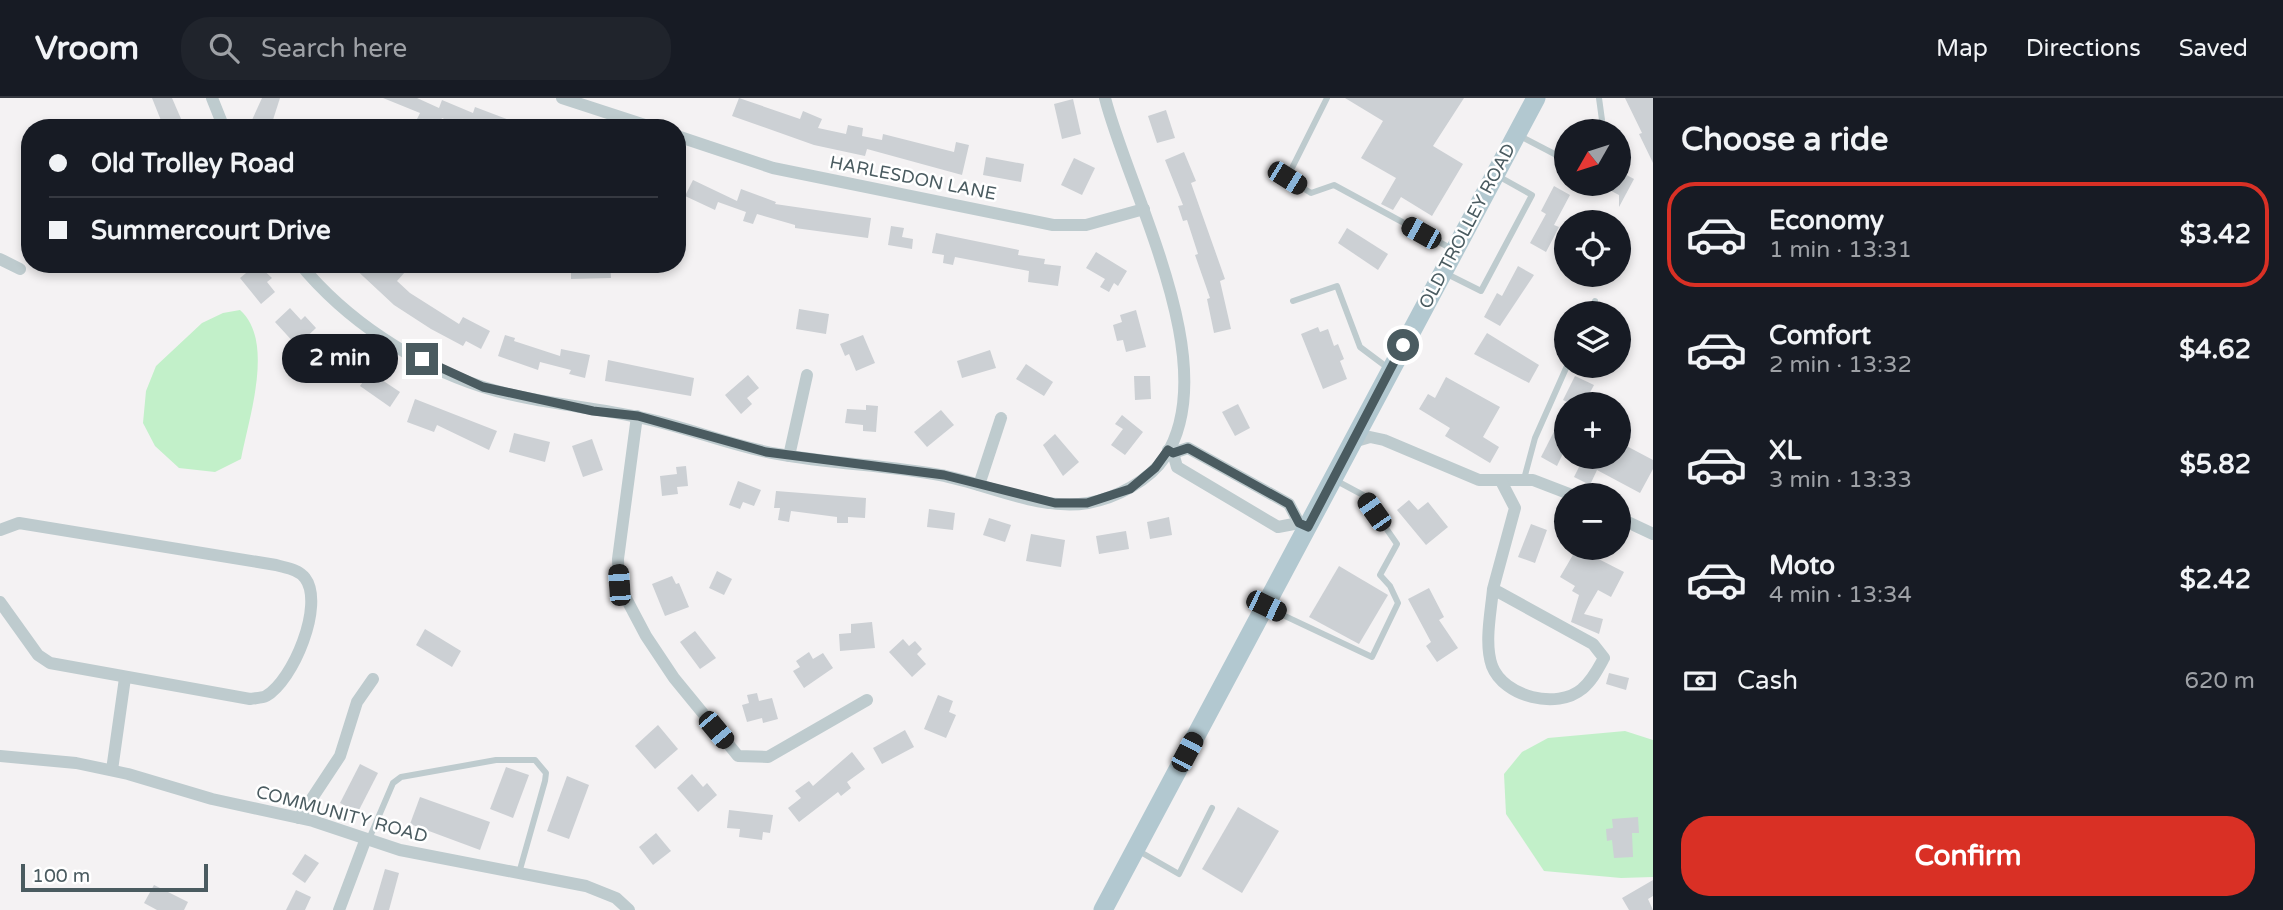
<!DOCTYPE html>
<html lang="en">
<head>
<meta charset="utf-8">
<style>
  :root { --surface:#171b24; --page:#20242c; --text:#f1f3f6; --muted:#9ea1a6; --line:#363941; --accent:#d93025 }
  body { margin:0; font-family:"Varela Round",sans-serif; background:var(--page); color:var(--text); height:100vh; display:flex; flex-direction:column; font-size:26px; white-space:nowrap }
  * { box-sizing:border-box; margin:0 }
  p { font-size:23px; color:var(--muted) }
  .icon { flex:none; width:38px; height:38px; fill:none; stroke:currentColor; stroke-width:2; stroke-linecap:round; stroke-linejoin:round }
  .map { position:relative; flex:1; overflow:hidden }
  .details { display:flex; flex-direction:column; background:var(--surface); width:630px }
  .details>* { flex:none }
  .hud { position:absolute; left:21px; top:21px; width:665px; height:154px; border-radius:28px; box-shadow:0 4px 10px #0003; display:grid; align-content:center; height:154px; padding:0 28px; background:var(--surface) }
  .needle { width:46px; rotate:231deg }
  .fabs { position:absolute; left:1554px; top:21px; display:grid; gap:14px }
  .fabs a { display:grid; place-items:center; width:77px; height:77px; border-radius:50%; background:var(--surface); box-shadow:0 4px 10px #0003; font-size:35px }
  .scale { position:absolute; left:21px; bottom:18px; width:187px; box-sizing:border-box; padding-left:7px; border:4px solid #4a5b60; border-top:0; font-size:19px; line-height:24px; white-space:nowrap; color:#4a5b60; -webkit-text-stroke:5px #fff; paint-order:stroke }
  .end { position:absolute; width:32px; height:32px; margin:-16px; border:9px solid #4a5b60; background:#fff; box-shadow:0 0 0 4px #fff }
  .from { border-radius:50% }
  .bubble { position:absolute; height:49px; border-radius:24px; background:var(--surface); box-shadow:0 4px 10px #0003; font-size:23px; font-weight:700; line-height:49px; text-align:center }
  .car { position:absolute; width:21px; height:42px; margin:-21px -10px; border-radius:9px; box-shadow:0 0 5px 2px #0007; background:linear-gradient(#222 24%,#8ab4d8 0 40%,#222 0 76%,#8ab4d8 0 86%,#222 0) }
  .hud b { display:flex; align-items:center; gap:24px; height:66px; font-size:26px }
  .hud b+b { border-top:2px solid var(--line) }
  .hud i { width:18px; height:18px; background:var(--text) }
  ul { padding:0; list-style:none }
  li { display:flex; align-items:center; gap:21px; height:105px; margin:0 14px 10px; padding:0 14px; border:4px solid transparent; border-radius:28px }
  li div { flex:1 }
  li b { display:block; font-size:26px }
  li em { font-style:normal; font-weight:700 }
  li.current { border-color:var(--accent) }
  li>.icon { width:63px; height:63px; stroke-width:1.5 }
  h2 { padding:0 28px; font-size:32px; line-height:84px }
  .pay { display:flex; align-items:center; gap:18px; height:77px; padding:0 28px; font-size:26px }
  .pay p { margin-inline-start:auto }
  .primary-button { display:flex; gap:14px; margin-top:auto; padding:14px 28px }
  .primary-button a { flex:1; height:80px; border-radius:28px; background:var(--accent); color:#fff; font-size:28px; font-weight:700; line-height:80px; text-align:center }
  header { display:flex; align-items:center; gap:42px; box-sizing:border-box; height:98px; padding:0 35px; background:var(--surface); border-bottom:2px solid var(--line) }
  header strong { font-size:33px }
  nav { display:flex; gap:38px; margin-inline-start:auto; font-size:24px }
  .search { width:490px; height:63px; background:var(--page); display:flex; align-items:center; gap:18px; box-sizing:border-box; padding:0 24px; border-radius:28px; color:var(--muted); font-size:26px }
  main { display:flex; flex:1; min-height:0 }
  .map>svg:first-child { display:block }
  .green { fill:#c2f0c9 }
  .building { fill:#ccd0d4 }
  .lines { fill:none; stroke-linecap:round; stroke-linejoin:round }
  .lane { stroke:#becbce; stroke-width:6 }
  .street { stroke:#becbce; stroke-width:12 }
  .primary { stroke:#b2c8d0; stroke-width:19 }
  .route { stroke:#4a5b60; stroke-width:9 }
  .labels { text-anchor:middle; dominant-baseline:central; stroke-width:5; stroke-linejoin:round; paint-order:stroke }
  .street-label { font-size:18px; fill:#4a5b60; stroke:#fff }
</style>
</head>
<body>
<header>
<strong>Vroom</strong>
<div class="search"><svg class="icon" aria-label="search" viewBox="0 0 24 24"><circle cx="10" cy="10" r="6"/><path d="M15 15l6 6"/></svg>Search here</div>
<nav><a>Map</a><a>Directions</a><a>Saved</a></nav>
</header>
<main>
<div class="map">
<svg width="1653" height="812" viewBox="0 0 1653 812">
  <rect width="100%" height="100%" fill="#f4f2f3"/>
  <g class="green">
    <path d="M240,212C275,243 249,319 241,361L215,374L179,370L155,348L143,325L146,293L156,268L202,225L223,215Z"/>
    <polygon points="1625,633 1653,642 1653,779 1621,780 1544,773 1506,716 1504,676 1522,654 1548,640"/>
  </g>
  <g class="building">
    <polygon points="152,0 172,0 185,30 164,30"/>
    <polygon points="262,0 280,0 271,28 252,22"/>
    <polygon points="383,0 417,0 439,10 442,2 473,15 475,9 531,30 478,30 461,24 459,28 442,20 439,27 429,22 428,26 417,21 420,15"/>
    <polygon points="739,0 800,21 803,13 822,21 818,30 846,36 848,27 863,30 862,38 882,42 883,36 954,54 956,44 969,47 962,77 867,51 865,58 814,47 732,18"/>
    <polygon points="1345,0 1464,0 1433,48 1463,66 1432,118 1401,99 1393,112 1381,106 1396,80 1361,60 1383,23"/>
    <polygon points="1625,0 1653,0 1653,65 1639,36 1642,35"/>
    <polygon points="1073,1 1081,36 1062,41 1054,6"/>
    <polygon points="1166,12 1175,40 1157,45 1148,18"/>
    <polygon points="1184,54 1196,83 1191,85 1225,181 1220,183 1231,231 1214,235 1207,201 1210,200 1195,157 1198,156 1187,122 1183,123 1178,108 1183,107 1165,62"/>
    <polygon points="986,59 1024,66 1021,84 983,77"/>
    <polygon points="1074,60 1095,70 1082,97 1061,87"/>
    <polygon points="1619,73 1634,81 1619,109 1619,97 1598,86 1619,86"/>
    <polygon points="693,82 737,103 741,91 776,104 775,106 871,120 868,140 795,130 795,127 757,116 753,126 743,123 746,114 718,104 715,112 685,98"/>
    <polygon points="1554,88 1570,97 1554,127 1559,129 1546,154 1530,145 1546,116 1541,113"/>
    <polygon points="891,128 904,130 902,139 913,141 912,151 888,147"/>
    <polygon points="1347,130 1388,156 1378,172 1338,145"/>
    <polygon points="936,135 1019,152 1018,157 1045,161 1044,166 1061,168 1058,188 1028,184 1029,173 955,159 953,167 943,165 944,157 932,155"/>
    <polygon points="1096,154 1127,173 1118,188 1114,185 1109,194 1100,189 1105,181 1086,170"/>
    <polygon points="257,166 272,180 267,184 275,194 261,206 240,180"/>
    <polygon points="350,166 379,166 386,173 396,166 405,174 397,183 410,195 459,226 463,219 490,233 481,251 466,243 463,248 431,231 394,207"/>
    <polygon points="571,166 610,166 611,180 571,181"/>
    <polygon points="1518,168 1534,177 1500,228 1484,219 1497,195 1502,198"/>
    <polygon points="290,210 301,222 305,218 316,230 297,248 275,224"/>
    <polygon points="799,211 829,216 826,236 796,231"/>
    <polygon points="1136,212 1146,249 1126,254 1123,242 1117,243 1113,227 1122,224 1120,217"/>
    <polygon points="1318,229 1320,234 1328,231 1334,248 1338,246 1344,261 1340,263 1347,281 1323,291 1301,236"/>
    <polygon points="1487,235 1539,267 1529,285 1474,256"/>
    <polygon points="505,237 515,240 514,243 560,258 561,251 590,257 585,280 569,276 571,272 540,264 538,272 498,258"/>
    <polygon points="863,237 875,265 856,273 849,256 845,258 840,246"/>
    <polygon points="328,238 353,260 342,273 334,266 329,272 312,257"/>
    <polygon points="990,252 996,270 962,280 957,263"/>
    <polygon points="608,262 694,280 691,298 605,283"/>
    <polygon points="1026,266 1053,284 1044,298 1016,281"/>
    <polygon points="370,274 400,294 390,309 360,288"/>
    <polygon points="748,277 759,290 747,300 752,306 741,316 725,297"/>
    <polygon points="1134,278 1150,278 1151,301 1135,302"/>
    <polygon points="1575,278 1594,287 1584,306 1571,306 1563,302"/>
    <polygon points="1446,279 1500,309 1483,339 1499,349 1490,365 1445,338 1450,330 1419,311 1428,296 1435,300"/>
    <polygon points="415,301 497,333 489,352 437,327 434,334 407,324"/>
    <polygon points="1238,306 1250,330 1235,338 1222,314"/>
    <polygon points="866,307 878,308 876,334 863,333 863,327 845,325 847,311 866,312"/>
    <polygon points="1566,310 1566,349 1557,368 1541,359"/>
    <polygon points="941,312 954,327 927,349 914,334"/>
    <polygon points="1122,317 1143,334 1125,357 1111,347 1123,331 1115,326"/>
    <polygon points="514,335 550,344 545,364 509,354"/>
    <polygon points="1055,336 1079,364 1063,378 1043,347"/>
    <polygon points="592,341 603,372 583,379 572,348"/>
    <polygon points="1619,344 1653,362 1653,371 1640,395 1597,372 1590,387 1574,379 1584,359 1619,359"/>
    <polygon points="686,368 688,388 677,389 678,396 662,398 660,378 677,376 676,369"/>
    <polygon points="738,383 761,392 754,408 743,404 740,411 729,407"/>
    <polygon points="776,393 866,400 865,420 848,419 848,425 837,425 837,419 791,413 789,424 778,422 780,410 774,410"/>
    <polygon points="1409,402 1418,412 1428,404 1448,429 1426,447 1397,412"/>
    <polygon points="929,411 955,415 953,432 927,429"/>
    <polygon points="1169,419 1172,437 1150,441 1147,424"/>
    <polygon points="989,420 1011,427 1005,444 983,437"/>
    <polygon points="1531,426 1547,432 1535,465 1518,459"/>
    <polygon points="1126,433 1129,451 1099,456 1096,438"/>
    <polygon points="1031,436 1065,442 1061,469 1026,463"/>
    <polygon points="1577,450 1624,474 1611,499 1598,492 1584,516 1603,521 1599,536 1571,524 1579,497 1572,493 1575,488 1560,479"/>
    <polygon points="1339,468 1388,497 1359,546 1309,519"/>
    <polygon points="717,473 732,481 724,497 709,490"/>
    <polygon points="672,478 676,486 679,485 689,509 665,518 652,486"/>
    <polygon points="1429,490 1444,519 1439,522 1458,550 1437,564 1426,548 1431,544 1408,501"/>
    <polygon points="872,524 875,550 840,553 839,536 851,535 851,526"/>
    <polygon points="425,531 461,553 452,569 416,547"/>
    <polygon points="695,533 716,560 700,571 680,544"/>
    <polygon points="903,541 909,548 915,543 922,551 917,556 926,566 912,579 889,554"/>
    <polygon points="809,554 813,561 823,555 833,570 804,590 793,573 800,569 796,563"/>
    <polygon points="1609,575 1629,580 1626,592 1606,586"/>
    <polygon points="757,595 759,603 772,600 778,621 763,625 762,620 747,624 742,607 749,605 747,597"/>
    <polygon points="938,597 953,603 949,614 956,617 946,640 924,631"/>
    <polygon points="658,627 678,651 655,671 635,648"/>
    <polygon points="905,632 914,649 882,666 873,650"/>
    <polygon points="852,654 865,671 847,684 851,690 841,698 838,694 799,724 788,710 801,700 795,693 809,683 813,688"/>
    <polygon points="360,666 378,675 358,714 340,705"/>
    <polygon points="506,669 529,677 513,720 490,711"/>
    <polygon points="692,676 703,689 707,685 717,697 698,714 677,690"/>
    <polygon points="567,678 589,687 569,741 547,733"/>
    <polygon points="420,699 490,724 480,752 410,726"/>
    <polygon points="1238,709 1279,733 1242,795 1202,771"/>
    <polygon points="729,712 773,717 770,735 763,734 762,742 739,739 740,731 727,730"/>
    <polygon points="1638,719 1639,735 1632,735 1633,759 1614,760 1612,742 1607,743 1606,731 1613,730 1612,721"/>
    <polygon points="656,735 671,753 653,767 639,749"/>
    <polygon points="305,756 319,765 305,785 292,776"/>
    <polygon points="385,771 399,775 389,812 373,812"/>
    <polygon points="1653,782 1653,798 1648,801 1653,812 1629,812 1622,800"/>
    <polygon points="154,787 188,804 184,812 157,812 144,805"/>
    <polygon points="296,792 311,799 305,812 286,812"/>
  </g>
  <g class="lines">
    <g class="lane">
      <polyline points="1327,0 1287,80 1311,95 1334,87 1452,151"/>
      <polyline points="1597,33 1602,22 1599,0"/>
      <polyline points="1518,37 1566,62"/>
      <polyline points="1445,175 1481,193 1532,97 1498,78"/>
      <polyline points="1293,203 1337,188 1360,249 1388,270"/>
      <polyline points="1590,215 1595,203"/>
      <polyline points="1524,381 1535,340 1567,268"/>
      <polyline points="1268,510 1372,559 1398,505 1390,488 1380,477 1397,446 1363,397 1335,382"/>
      <polyline points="369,741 393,685 401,679 496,662 535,662 546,675 545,683 519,775"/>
      <polyline points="1137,752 1179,776 1212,710"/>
    </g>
    <g class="street">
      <polyline points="212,0 224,30"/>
      <polyline points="562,0 654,30"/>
      <polyline points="677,38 773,70 1053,127 1086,127 1144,111"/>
      <polyline points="0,161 20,171"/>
      <path d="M300,166C346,222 414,267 483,289C533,305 587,308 638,319C685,328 730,348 778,356C832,366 886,367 940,377C988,386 1039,413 1088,405C1116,400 1149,383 1165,359C1225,267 1129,94 1105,0"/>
      <polyline points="637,318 618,461 619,487 646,538 674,580 738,658 768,659 867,602"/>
      <polyline points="1353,344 1370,339 1384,342 1479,382 1533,382 1572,397"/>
      <polyline points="1168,352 1173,355 1177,369 1278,429 1299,425"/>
      <polyline points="1173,355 1188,350 1289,406 1299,425 1308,430"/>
      <polyline points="789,358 807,277"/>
      <polyline points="979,387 1001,320"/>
      <polyline points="1619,420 1653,436"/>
      <path d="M0,432L19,425L276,467C286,470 298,471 305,480C325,506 293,583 266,598C262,600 256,600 250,601L50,565L38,557L0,504"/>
      <path d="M1493,491C1491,514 1484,545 1492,568C1504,599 1557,612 1582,591C1592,583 1598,571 1604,560L1593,546L1493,491L1515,410L1501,383"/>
      <polyline points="0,658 76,665 128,676 212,701 313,723 400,752 586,788 616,800 629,812"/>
      <polyline points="112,672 125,580"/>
      <polyline points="299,720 340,658 357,604 373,581"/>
      <polyline points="339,812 365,743"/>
    </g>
    <polyline class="primary" points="1103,812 1536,0"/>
  </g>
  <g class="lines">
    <polyline class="route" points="422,261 483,289 593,313 638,318 766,354 944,377 1055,405 1087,405 1130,391 1155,370 1168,352 1173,355 1188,350 1289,406 1299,425 1308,429 1403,247"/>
  </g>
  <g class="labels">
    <g class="street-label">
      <text transform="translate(913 80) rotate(11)">HARLESDON LANE</text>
      <text transform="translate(1467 128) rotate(-62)">OLD TROLLEY ROAD</text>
      <text transform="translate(342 716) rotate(15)">COMMUNITY ROAD</text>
    </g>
  </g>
</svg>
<div class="fabs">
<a><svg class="needle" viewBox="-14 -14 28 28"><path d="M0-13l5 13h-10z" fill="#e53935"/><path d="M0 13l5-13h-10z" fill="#9ea1a6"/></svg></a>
<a><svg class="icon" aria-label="locate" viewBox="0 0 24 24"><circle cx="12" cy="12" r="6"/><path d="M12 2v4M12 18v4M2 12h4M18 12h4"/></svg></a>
<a><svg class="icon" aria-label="layers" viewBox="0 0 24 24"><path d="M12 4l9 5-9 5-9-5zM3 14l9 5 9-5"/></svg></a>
<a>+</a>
<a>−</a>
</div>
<div class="scale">100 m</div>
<i class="end from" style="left:1403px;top:247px"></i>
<i class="end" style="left:422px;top:261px"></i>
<div class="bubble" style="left:282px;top:236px;width:116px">2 min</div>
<i class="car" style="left:1287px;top:80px;rotate:122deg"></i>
<i class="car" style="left:1421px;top:135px;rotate:299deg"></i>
<i class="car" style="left:1374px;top:414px;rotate:325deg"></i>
<i class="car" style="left:619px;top:487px;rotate:356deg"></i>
<i class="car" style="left:1266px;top:508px;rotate:116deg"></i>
<i class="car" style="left:716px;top:632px;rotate:140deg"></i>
<i class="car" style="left:1187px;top:654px;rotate:28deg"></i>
<div class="hud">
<b><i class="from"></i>Old Trolley Road</b>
<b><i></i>Summercourt Drive</b>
</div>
</div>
<section class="details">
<h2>Choose a ride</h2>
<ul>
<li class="current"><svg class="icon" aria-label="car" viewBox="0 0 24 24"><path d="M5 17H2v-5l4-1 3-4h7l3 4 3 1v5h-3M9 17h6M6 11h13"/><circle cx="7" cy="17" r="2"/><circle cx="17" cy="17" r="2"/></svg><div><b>Economy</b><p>1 min · 13:31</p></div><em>$3.42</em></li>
<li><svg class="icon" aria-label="car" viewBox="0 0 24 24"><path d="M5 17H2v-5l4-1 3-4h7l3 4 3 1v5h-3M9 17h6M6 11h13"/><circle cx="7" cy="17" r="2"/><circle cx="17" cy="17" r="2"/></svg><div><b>Comfort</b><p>2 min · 13:32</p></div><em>$4.62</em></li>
<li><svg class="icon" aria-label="car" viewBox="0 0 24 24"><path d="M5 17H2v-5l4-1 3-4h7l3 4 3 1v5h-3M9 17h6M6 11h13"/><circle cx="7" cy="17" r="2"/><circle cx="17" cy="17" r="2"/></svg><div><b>XL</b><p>3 min · 13:33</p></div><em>$5.82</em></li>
<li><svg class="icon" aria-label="car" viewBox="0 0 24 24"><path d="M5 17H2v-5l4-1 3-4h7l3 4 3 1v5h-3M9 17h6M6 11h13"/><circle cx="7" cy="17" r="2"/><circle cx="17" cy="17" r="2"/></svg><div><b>Moto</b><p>4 min · 13:34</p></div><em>$2.42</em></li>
</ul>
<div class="pay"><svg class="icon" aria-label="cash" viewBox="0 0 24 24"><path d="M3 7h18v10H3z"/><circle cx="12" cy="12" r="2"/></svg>Cash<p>620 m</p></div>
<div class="primary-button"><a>Confirm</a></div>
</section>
</main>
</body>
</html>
